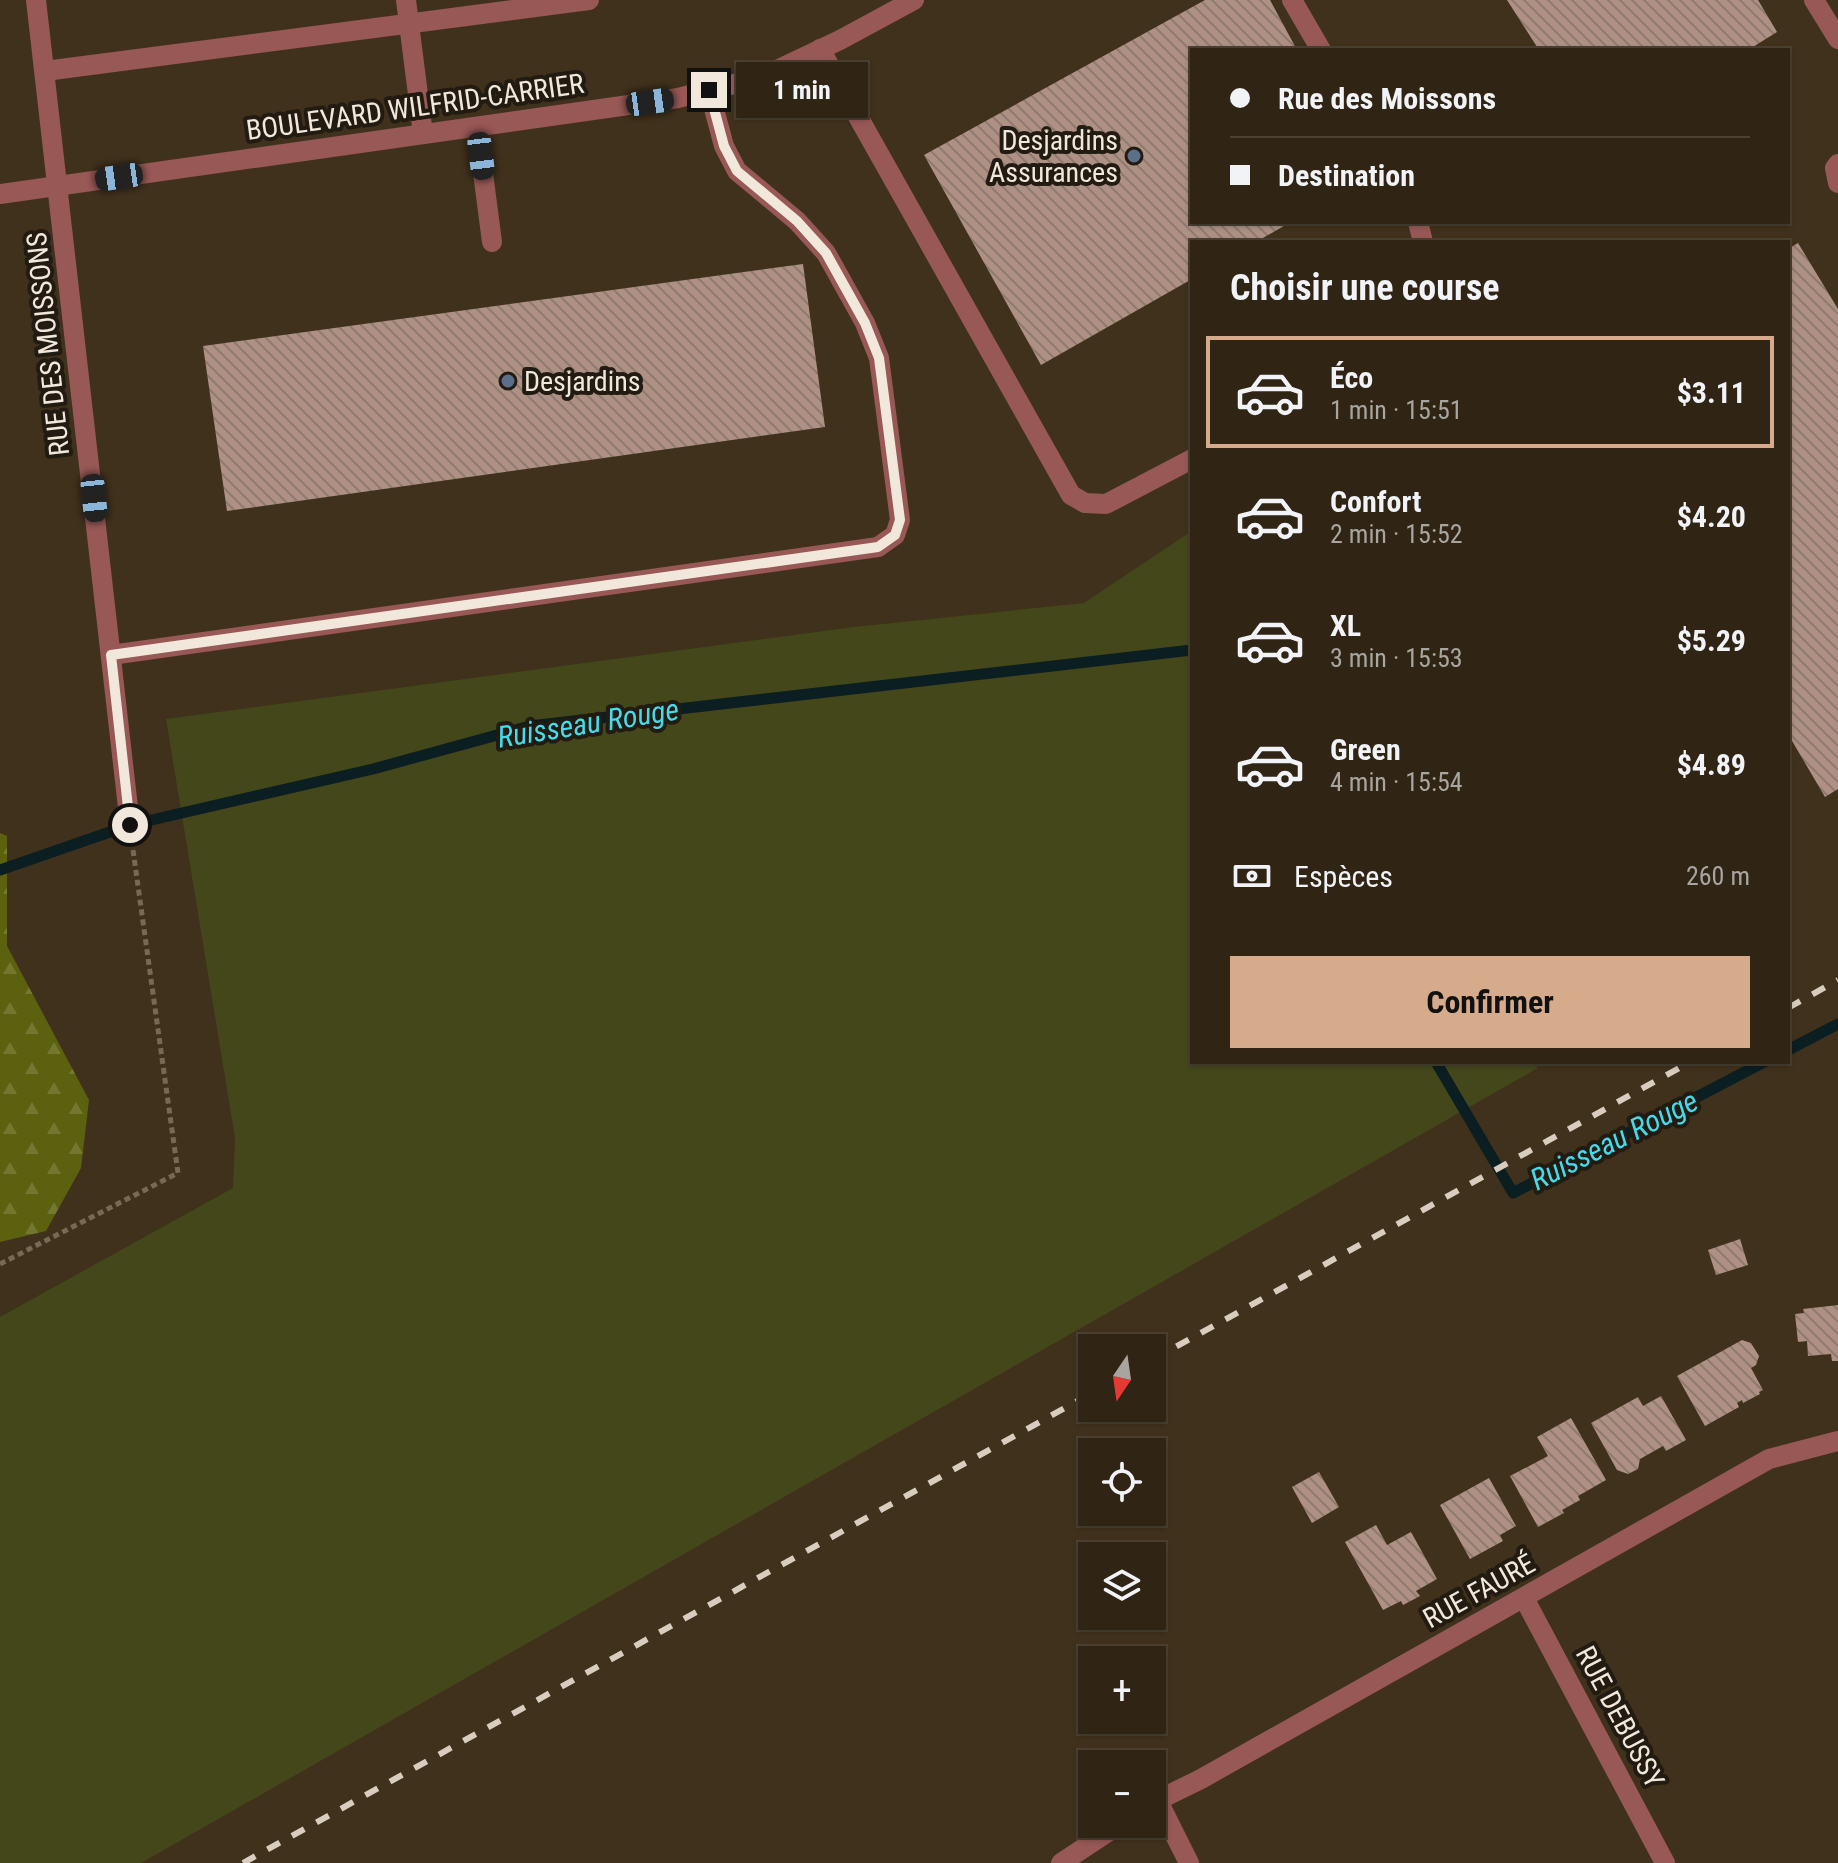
<!DOCTYPE html>
<html lang="fr">
<head>
<meta charset="utf-8">
<style>
  :root { --surface:#302515; --page:#3c3122; --text:#f1f3f6; --muted:#a8a5a0; --line:#4b4234; --accent:#d6ab8b }
  body { margin:0; font-family:"Roboto Condensed",sans-serif; background:var(--page); color:var(--text); height:100vh; display:flex; flex-direction:column; font-size:30px; white-space:nowrap }
  * { box-sizing:border-box; margin:0 }
  p { font-size:26px; color:var(--muted) }
  .icon { flex:none; width:44px; height:44px; fill:none; stroke:currentColor; stroke-width:2; stroke-linecap:round; stroke-linejoin:round }
  .map { position:relative; flex:1; overflow:hidden }
  .sheet { position:absolute; left:1190px; top:240px; width:600px; height:824px; display:flex; flex-direction:column; background:var(--surface); border-radius:0px; box-shadow:0 2px 6px #0004,0 0 0 2px var(--line) }
  .sheet>* { flex:none }
  .guide { position:absolute; left:1190px; top:48px; width:600px; height:176px; border-radius:0px; box-shadow:0 2px 6px #0004,0 0 0 2px var(--line); display:grid; align-content:center; height:176px; padding:0 40px; background:var(--surface) }
  .needle { width:52px; rotate:193deg }
  .buttons { position:absolute; left:1078px; top:1334px; display:grid; gap:16px }
  .buttons a { display:grid; place-items:center; width:88px; height:88px; border-radius:0px; background:var(--surface); box-shadow:0 2px 6px #0004,0 0 0 2px var(--line); font-size:40px }
  .end { position:absolute; width:36px; height:36px; margin:-18px; border:10px solid #f1e7da; background:#111; box-shadow:0 0 0 4px #111 }
  .from { border-radius:50% }
  .bubble { position:absolute; height:56px; border-radius:0px; background:var(--surface); box-shadow:0 2px 6px #0004,0 0 0 2px var(--line); font-size:26px; font-weight:700; line-height:56px; text-align:center }
  .car { position:absolute; width:24px; height:48px; margin:-24px -12px; border-radius:10px; box-shadow:0 0 6px 2px #0007; background:linear-gradient(#222 24%,#8ab4d8 0 40%,#222 0 76%,#8ab4d8 0 86%,#222 0) }
  .guide b { display:flex; align-items:center; gap:28px; height:76px; font-size:30px }
  .guide b+b { border-top:2px solid var(--line) }
  .guide i { width:20px; height:20px; background:var(--text) }
  ul { padding:0; list-style:none }
  li { display:flex; align-items:center; gap:24px; height:112px; margin:0 16px 12px; padding:0 24px; border:4px solid transparent; border-radius:0px }
  li div { flex:1 }
  li b { display:block; font-size:30px }
  li em { font-style:normal; font-weight:700 }
  li.on { border-color:var(--accent) }
  li>.icon { width:72px; height:72px; stroke-width:1.5 }
  h2 { padding:0 40px; font-size:36px; line-height:96px }
  .pay { display:flex; align-items:center; gap:20px; height:88px; padding:0 40px; font-size:30px }
  .pay p { margin-inline-start:auto }
  .cta { display:flex; gap:16px; margin-top:auto; padding:16px 40px }
  .cta a { flex:1; height:92px; border-radius:0px; background:var(--accent); color:#111; font-size:32px; font-weight:700; line-height:92px; text-align:center }
  .map>svg:first-child { display:block }
  .grass { fill:#434719 }
  .forest { fill:url(#forest-firs) }
  .lines { fill:none; stroke-linecap:round; stroke-linejoin:round }
  .stream { stroke:#0b1e21; stroke-width:11 }
  .building { fill:url(#building-back-hatch) }
  .path { stroke:#766956; stroke-width:5; stroke-dasharray:6 4; stroke-linecap:butt }
  .minor { stroke:#975856; stroke-width:20 }
  .rail { stroke:#d8cdbf; stroke-width:6; stroke-dasharray:14 14; stroke-linecap:butt }
  .route { stroke:#f1e7da; stroke-width:10 }
  .service-dot { fill:#5c6f8a; stroke:#211b11; stroke-width:3 }
  .labels { text-anchor:middle; dominant-baseline:central; stroke-width:8; stroke-linejoin:round; paint-order:stroke }
  .street-label { font-size:28px; fill:#f1e7da; stroke:#211b11 }
  .poi-label { font-size:28px; fill:#f1e7da; stroke:#211b11; text-anchor:end }
  .water-label { font-size:30px; font-style:italic; fill:#46dbec; stroke:#211b11 }
</style>
</head>
<body>
<div class="map">
<svg width="1838" height="1863" viewBox="0 0 1838 1863">
  <defs>
    <pattern id="forest-firs" width="22" height="20" patternUnits="userSpaceOnUse" patternTransform="scale(2)"><rect width="22" height="20" fill="#5b610f"/><path d="M5 1l3.5 6h-7zM16 11l3.5 6h-7z" fill="#737831"/></pattern>
    <pattern id="building-back-hatch" width="6" height="6" patternUnits="userSpaceOnUse" patternTransform="scale(2)"><rect width="6" height="6" fill="#ae9084"/><path d="M-1 5l2 2M0 0l6 6M5-1l2 2" fill="none" stroke="#8f7a70"/></pattern>
  </defs>
  <rect width="100%" height="100%" fill="#40311c"/>
  <polygon class="grass" points="1192,531 1192,1062 1534,1062 1538,1068 141,1863 0,1863 0,1317 233,1188 235,1138 166,719 854,627 1084,603"/>
  <polygon class="forest" points="0,833 7,836 7,946 89,1100 81,1168 46,1231 0,1242"/>
  <g class="lines">
    <g class="stream">
      <polyline points="0,870 130,825 373,769 530,726 1192,650"/>
      <polyline points="1788,1050 1838,1024"/>
      <polyline points="1436,1062 1513,1193 1764,1062"/>
    </g>
  </g>
  <g class="building">
    <polygon points="1205,0 1270,0 1297,50 1192,50 1192,222 1291,222 1256,242 1192,242 1192,279 1041,365 924,155"/>
    <polygon points="1507,0 1758,0 1777,32 1748,50 1539,50"/>
    <polygon points="1798,243 1838,309 1838,789 1825,797 1788,734 1788,249"/>
    <polygon points="803,264 825,427 227,511 203,346"/>
    <polygon points="1740,1239 1748,1265 1716,1275 1708,1250"/>
    <polygon points="1838,1305 1838,1361 1832,1361 1831,1354 1808,1356 1807,1341 1798,1342 1795,1314 1804,1313 1803,1309"/>
    <polygon points="1742,1340 1751,1343 1759,1356 1756,1365 1751,1368 1763,1390 1759,1392 1760,1394 1743,1403 1742,1400 1737,1403 1739,1407 1705,1426 1677,1376"/>
    <polygon points="1661,1396 1686,1440 1666,1451 1663,1446 1640,1459 1638,1469 1628,1474 1617,1470 1591,1423 1638,1397 1643,1406"/>
    <polygon points="1571,1418 1606,1480 1578,1496 1580,1500 1562,1510 1564,1513 1538,1527 1510,1476 1548,1456 1537,1437"/>
    <polygon points="1319,1472 1339,1507 1312,1523 1292,1487"/>
    <polygon points="1489,1478 1516,1526 1500,1535 1503,1541 1470,1559 1440,1505"/>
    <polygon points="1376,1525 1387,1545 1411,1532 1437,1579 1416,1591 1420,1596 1403,1605 1401,1601 1383,1610 1345,1542"/>
  </g>
  <g class="lines">
    <polyline class="path" points="0,1264 178,1173 133,850"/>
    <g class="minor">
      <polyline points="36,0 130,825"/>
      <polyline points="406,0 423,134"/>
      <polyline points="1292,0 1321,50"/>
      <polyline points="1814,0 1838,39"/>
      <polyline points="820,49 1071,495 1085,503 1106,504 1192,459"/>
      <polyline points="45,71 589,0"/>
      <polyline points="477,127 492,242"/>
      <polyline points="1838,164 1835,168 1838,183"/>
      <polyline points="0,194 678,98 762,77 840,40 914,0"/>
      <polyline points="1418,222 1423,242"/>
      <polyline points="111,655 878,547 895,535 900,520 879,358 865,323 826,253 797,221 737,171 724,146 709,90"/>
      <polyline points="1524,1598 1665,1863"/>
      <polyline points="1157,1799 1189,1863"/>
      <polyline points="1152,1803 1201,1779 1769,1459 1838,1441"/>
      <polyline points="1061,1863 1120,1824"/>
    </g>
    <g class="rail">
      <polyline points="1788,1008 1838,980"/>
      <polyline points="1152,1360 1690,1062"/>
      <polyline points="243,1863 1092,1393"/>
    </g>
  </g>
  <g class="lines">
    <polyline class="route" points="130,825 111,655 878,547 895,535 900,520 879,358 865,323 826,253 797,221 737,171 724,146 709,90"/>
  </g>
  <g class="service-dot">
    <circle cx="1134" cy="156" r="8"/>
    <circle cx="508" cy="381" r="8"/>
  </g>
  <g class="labels">
    <g class="street-label">
      <text transform="translate(415 107) rotate(-8)">BOULEVARD WILFRID-CARRIER</text>
      <text transform="translate(48 344) rotate(-96)">RUE DES MOISSONS</text>
      <text transform="translate(1479 1591) rotate(-29)">RUE FAURÉ</text>
      <text transform="translate(1620 1717) rotate(62)">RUE DEBUSSY</text>
    </g>
    <g class="poi-label">
      <text x="1118" y="140">Desjardins<tspan x="1118" dy="32">Assurances</tspan></text>
      <text x="524" y="381" text-anchor="start">Desjardins</text>
    </g>
    <g class="water-label">
      <text transform="translate(588 723) rotate(-9)">Ruisseau Rouge</text>
      <text transform="translate(1614 1140) rotate(-27)">Ruisseau Rouge</text>
    </g>
  </g>
</svg>
<div class="buttons">
<a><svg class="needle" viewBox="-14 -14 28 28"><path d="M0-13l5 13h-10z" fill="#e53935"/><path d="M0 13l5-13h-10z" fill="#a8a5a0"/></svg></a>
<a><svg class="icon" aria-label="locate" viewBox="0 0 24 24"><circle cx="12" cy="12" r="6"/><path d="M12 2v4M12 18v4M2 12h4M18 12h4"/></svg></a>
<a><svg class="icon" aria-label="layers" viewBox="0 0 24 24"><path d="M12 4l9 5-9 5-9-5zM3 14l9 5 9-5"/></svg></a>
<a>+</a>
<a>−</a>
</div>
<i class="end from" style="left:130px;top:825px"></i>
<i class="end" style="left:709px;top:90px"></i>
<div class="bubble" style="left:736px;top:62px;width:132px">1 min</div>
<i class="car" style="left:650px;top:102px;rotate:82deg"></i>
<i class="car" style="left:481px;top:156px;rotate:173deg"></i>
<i class="car" style="left:119px;top:177px;rotate:262deg"></i>
<i class="car" style="left:94px;top:498px;rotate:174deg"></i>
<div class="guide">
<b><i class="from"></i>Rue des Moissons</b>
<b><i></i>Destination</b>
</div>
<section class="sheet">
<h2>Choisir une course</h2>
<ul>
<li class="on"><svg class="icon" aria-label="car" viewBox="0 0 24 24"><path d="M5 17H2v-5l4-1 3-4h7l3 4 3 1v5h-3M9 17h6M6 11h13"/><circle cx="7" cy="17" r="2"/><circle cx="17" cy="17" r="2"/></svg><div><b>Éco</b><p>1 min · 15:51</p></div><em>$3.11</em></li>
<li><svg class="icon" aria-label="car" viewBox="0 0 24 24"><path d="M5 17H2v-5l4-1 3-4h7l3 4 3 1v5h-3M9 17h6M6 11h13"/><circle cx="7" cy="17" r="2"/><circle cx="17" cy="17" r="2"/></svg><div><b>Confort</b><p>2 min · 15:52</p></div><em>$4.20</em></li>
<li><svg class="icon" aria-label="car" viewBox="0 0 24 24"><path d="M5 17H2v-5l4-1 3-4h7l3 4 3 1v5h-3M9 17h6M6 11h13"/><circle cx="7" cy="17" r="2"/><circle cx="17" cy="17" r="2"/></svg><div><b>XL</b><p>3 min · 15:53</p></div><em>$5.29</em></li>
<li><svg class="icon" aria-label="car" viewBox="0 0 24 24"><path d="M5 17H2v-5l4-1 3-4h7l3 4 3 1v5h-3M9 17h6M6 11h13"/><circle cx="7" cy="17" r="2"/><circle cx="17" cy="17" r="2"/></svg><div><b>Green</b><p>4 min · 15:54</p></div><em>$4.89</em></li>
</ul>
<div class="pay"><svg class="icon" aria-label="cash" viewBox="0 0 24 24"><path d="M3 7h18v10H3z"/><circle cx="12" cy="12" r="2"/></svg>Espèces<p>260 m</p></div>
<div class="cta"><a>Confirmer</a></div>
</section>
</div>
</body>
</html>
